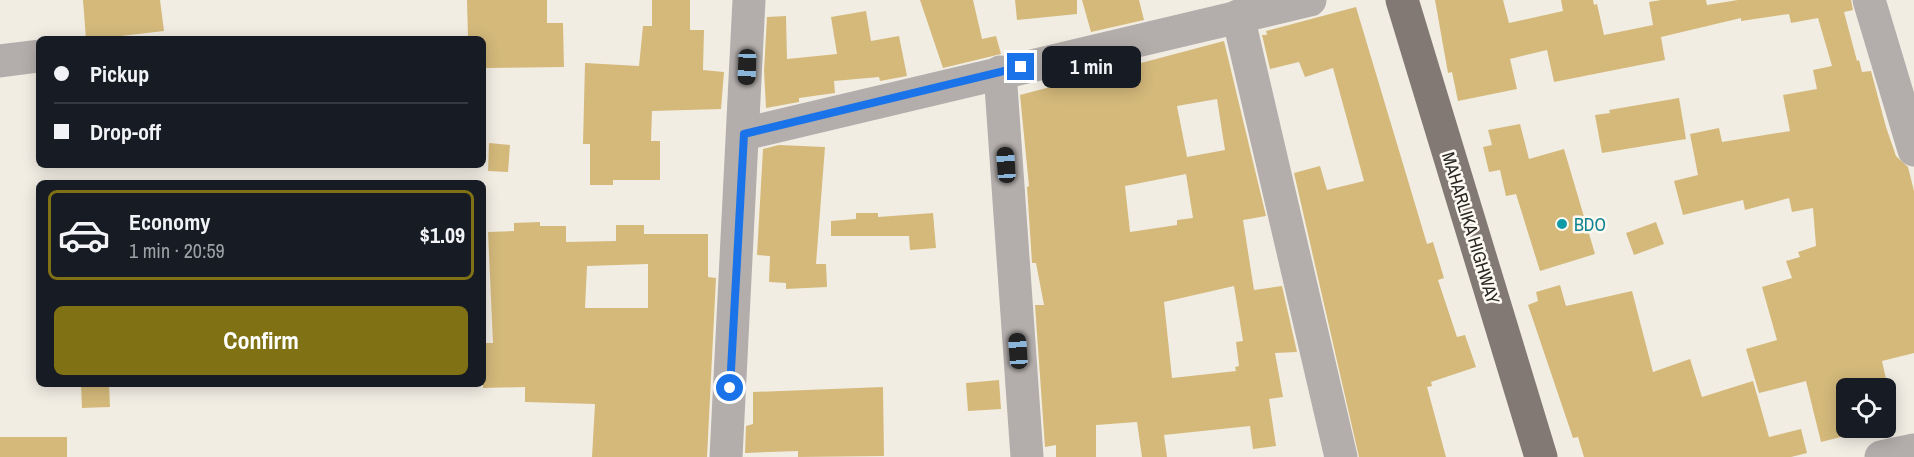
<!DOCTYPE html>
<html lang="en">
<head>
<meta charset="utf-8">
<style>
  :root { --surface:#171b24; --page:#242831; --text:#f1f3f6; --muted:#9ea1a6; --line:#363941; --accent:#807214 }
  body { margin:0; font-family:"Archivo Narrow",sans-serif; background:var(--page); color:var(--text); height:100vh; display:flex; flex-direction:column; font-size:22px; white-space:nowrap }
  * { box-sizing:border-box; margin:0 }
  p { font-size:20px; color:var(--muted) }
  .icon { flex:none; width:33px; height:33px; fill:none; stroke:currentColor; stroke-width:2; stroke-linecap:round; stroke-linejoin:round }
  .map { position:relative; flex:1; overflow:hidden }
  .sheet { position:absolute; left:36px; top:180px; width:450px; height:207px; display:flex; flex-direction:column; background:var(--surface); border-radius:9px; box-shadow:0 3px 15px #0003 }
  .sheet>* { flex:none }
  .banner { position:absolute; left:36px; top:36px; width:450px; height:132px; border-radius:9px; box-shadow:0 3px 15px #0003; display:grid; align-content:center; height:132px; padding:0 18px; background:var(--surface) }
  .tools { position:absolute; left:1836px; top:378px; display:grid; gap:12px }
  .tools a { display:grid; place-items:center; width:60px; height:60px; border-radius:9px; background:var(--surface); box-shadow:0 3px 15px #0003; font-size:30px }
  .end { position:absolute; width:27px; height:27px; margin:-14px; border:8px solid #1a73e8; background:#fff; box-shadow:0 0 0 3px #fff }
  .from { border-radius:50% }
  .bubble { position:absolute; height:42px; border-radius:9px; background:var(--surface); box-shadow:0 3px 15px #0003; font-size:20px; font-weight:700; line-height:42px; text-align:center }
  .car { position:absolute; width:18px; height:36px; margin:-18px -9px; border-radius:8px; box-shadow:0 0 4px 2px #0007; background:linear-gradient(#222 24%,#8ab4d8 0 40%,#222 0 76%,#8ab4d8 0 86%,#222 0) }
  .banner b { display:flex; align-items:center; gap:21px; height:57px; font-size:22px }
  .banner b+b { border-top:2px solid var(--line) }
  .banner i { width:15px; height:15px; background:var(--text) }
  ul { padding:10px 0 0; list-style:none }
  li { display:flex; align-items:center; gap:18px; height:90px; margin:0 12px 9px; padding:0 6px; border:3px solid transparent; border-radius:9px }
  li div { flex:1 }
  li b { display:block; font-size:22px }
  li em { font-style:normal; font-weight:700 }
  li.current { border-color:var(--accent) }
  li>.icon { width:54px; height:54px; stroke-width:1.5 }
  .button { display:flex; gap:12px; margin-top:auto; padding:12px 18px }
  .button a { flex:1; height:69px; border-radius:9px; background:var(--accent); color:#fff; font-size:24px; font-weight:700; line-height:69px; text-align:center }
  .map>svg:first-child { display:block }
  .building { fill:#d4b97b; fill-rule:evenodd }
  .lines { fill:none; stroke-linecap:round; stroke-linejoin:round }
  .minor { stroke:#b3aeac; stroke-width:33 }
  .major { stroke:#827975; stroke-width:33 }
  .route { stroke:#1a73e8; stroke-width:8 }
  .culture-dot { fill:#0f9aa8; stroke:#fefaf2; stroke-width:2 }
  .labels { text-anchor:middle; dominant-baseline:central; stroke-width:5; stroke-linejoin:round; paint-order:stroke }
  .culture-label { font-size:18px; fill:#0d838f; stroke:#fefaf2; text-anchor:start }
  .street-label { font-size:18px; fill:#282723; stroke:#fefaf2 }
</style>
</head>
<body>
<div class="map">
<svg width="1914" height="457" viewBox="0 0 1914 457">
  <rect width="100%" height="100%" fill="#f2ede3"/>
  <g class="building">
    <polygon points="83,0 160,0 164,31 121,36 122,39 86,39"/>
    <polygon points="467,0 547,0 547,23 563,23 564,67 483,68 483,39 468,39"/>
    <polygon points="652,0 690,0 690,30 704,30 703,70 724,72 721,109 652,111 651,141 660,141 660,180 613,180 613,185 590,185 590,144 583,144 585,63 639,66 643,26 652,26"/>
    <polygon points="920,0 973,0 982,39 996,36 1001,54 943,68"/>
    <polygon points="1015,0 1077,0 1077,14 1017,20"/>
    <polygon points="1082,0 1139,0 1144,20 1091,32"/>
    <polygon points="1435,0 1503,0 1509,23 1563,11 1561,0 1593,0 1594,5 1597,4 1604,35 1653,25 1649,2 1661,0 1706,0 1707,5 1738,0 1851,0 1853,10 1844,12 1857,61 1859,60 1862,72 1871,71 1886,127 1896,156 1908,167 1914,191 1914,353 1882,361 1888,388 1842,388 1846,407 1846,428 1851,428 1853,434 1821,442 1806,381 1759,393 1746,349 1777,340 1762,287 1792,278 1786,261 1800,257 1798,252 1816,246 1813,208 1792,212 1789,198 1745,210 1743,200 1683,215 1674,181 1698,175 1690,134 1719,128 1722,142 1790,131 1783,95 1817,89 1813,70 1832,66 1818,18 1791,23 1789,14 1741,21 1741,18 1661,37 1665,60 1554,82 1547,50 1510,59 1517,89 1458,101 1452,72 1448,73"/>
    <polygon points="1356,7 1427,244 1433,242 1444,278 1438,280 1457,337 1465,335 1476,367 1431,382 1432,386 1427,387 1446,457 1359,457 1294,173 1320,166 1327,190 1364,181 1333,68 1305,77 1299,62 1270,69 1262,35 1267,35 1266,31"/>
    <polygon points="866,11 871,41 899,36 907,76 880,81 879,77 834,81 835,93 799,98 799,102 766,108 764,71 767,17 786,16 787,59 837,54 831,17"/>
    <path d="M1224,41L1266,216L1243,220L1254,290L1282,286L1297,352L1275,353L1283,397L1269,399L1276,446L1253,449L1250,426L1164,435L1167,457H1142L1137,422L1096,425V457H1056V445L1045,447L1035,305H1044L1036,263H1032L1027,187L1029,186L1020,95ZM1217,99L1225,150L1187,157L1177,106ZM1186,174L1193,218L1177,220V225L1130,232L1125,186ZM1234,286L1243,341L1236,342L1239,366L1235,367L1236,371L1172,378L1164,302Z"/>
    <polygon points="1679,98 1686,139 1602,153 1595,115 1610,113 1609,110"/>
    <polygon points="1520,124 1529,159 1564,149 1595,254 1540,271 1516,194 1506,196 1500,170 1489,172 1483,147 1492,145 1488,130"/>
    <polygon points="489,143 510,145 508,172 488,171"/>
    <polygon points="779,145 825,147 816,264 826,264 827,287 786,289 786,283 769,282 770,256 757,255 763,149"/>
    <polygon points="856,213 878,213 878,217 933,213 936,248 910,250 909,236 831,236 831,221 856,219"/>
    <path d="M540,222V226H566V242L616,241V225H644V234H708V277L716,278L707,457H592L595,404L525,402V387L483,388V343H493L488,232L514,231V223ZM648,264V308H585L587,266Z"/>
    <polygon points="1656,222 1664,244 1634,255 1626,233"/>
    <polygon points="1560,285 1566,306 1632,291 1653,372 1690,359 1702,397 1753,381 1769,437 1801,429 1807,453 1791,457 1584,457 1578,437 1573,438 1528,305 1538,301 1536,292"/>
    <polygon points="999,380 1001,409 968,411 966,383"/>
    <polygon points="81,384 109,384 110,407 82,408"/>
    <polygon points="883,387 884,456 798,457 798,451 745,453 746,426 753,424 753,392"/>
    <rect x="0" y="437" width="67" height="20"/>
  </g>
  <g class="lines">
    <g class="minor">
      <polyline points="1869,0 1914,150"/>
      <polyline points="1238,16 1341,457"/>
      <polyline points="0,61 39,56"/>
      <polyline points="1000,72 1027,457"/>
      <polyline points="744,134 1310,0"/>
      <polyline points="726,457 749,0"/>
      <polyline points="1881,457 1914,450"/>
    </g>
    <polyline class="major" points="1402,0 1541,457"/>
  </g>
  <g class="lines">
    <polyline class="route" points="730,388 744,134 1021,67"/>
  </g>
  <circle class="culture-dot" cx="1562" cy="224" r="6"/>
  <g class="labels">
    <g class="culture-label">
      <text x="1574" y="224">BDO</text>
    </g>
    <g class="street-label">
      <text transform="translate(1471 228) rotate(73)">MAHARLIKA HIGHWAY</text>
    </g>
  </g>
</svg>
<div class="tools">
<a><svg class="icon" aria-label="locate" viewBox="0 0 24 24"><circle cx="12" cy="12" r="6"/><path d="M12 2v4M12 18v4M2 12h4M18 12h4"/></svg></a>
</div>
<i class="end from" style="left:730px;top:388px"></i>
<i class="end" style="left:1021px;top:67px"></i>
<div class="bubble" style="left:1042px;top:46px;width:99px">1 min</div>
<i class="car" style="left:747px;top:67px;rotate:182deg"></i>
<i class="car" style="left:1006px;top:165px;rotate:356deg"></i>
<i class="car" style="left:1018px;top:351px;rotate:356deg"></i>
<div class="banner">
<b><i class="from"></i>Pickup</b>
<b><i></i>Drop-off</b>
</div>
<section class="sheet">
<ul>
<li class="current"><svg class="icon" aria-label="car" viewBox="0 0 24 24"><path d="M5 17H2v-5l4-1 3-4h7l3 4 3 1v5h-3M9 17h6M6 11h13"/><circle cx="7" cy="17" r="2"/><circle cx="17" cy="17" r="2"/></svg><div><b>Economy</b><p>1 min · 20:59</p></div><em>$1.09</em></li>
</ul>
<div class="button"><a>Confirm</a></div>
</section>
</div>
</body>
</html>
